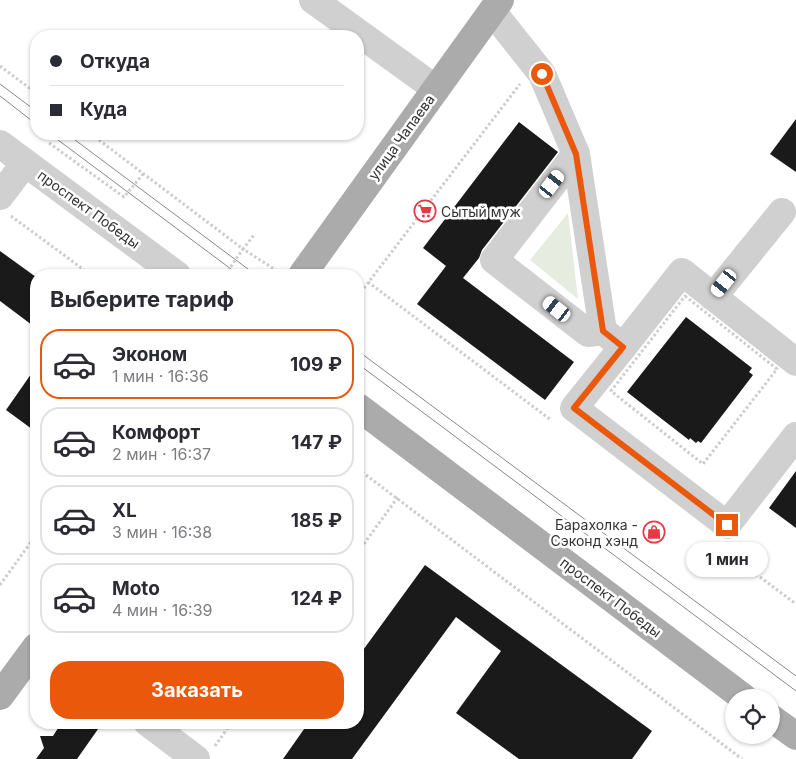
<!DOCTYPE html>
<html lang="ru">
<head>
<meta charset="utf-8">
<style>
  :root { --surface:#fff; --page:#f7f7f7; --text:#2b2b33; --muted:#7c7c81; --line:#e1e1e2; --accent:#ea580c }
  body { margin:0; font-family:Inter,sans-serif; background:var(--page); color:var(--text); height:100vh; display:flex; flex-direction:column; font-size:19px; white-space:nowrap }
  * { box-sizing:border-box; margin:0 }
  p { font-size:16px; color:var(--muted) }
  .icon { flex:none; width:28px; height:28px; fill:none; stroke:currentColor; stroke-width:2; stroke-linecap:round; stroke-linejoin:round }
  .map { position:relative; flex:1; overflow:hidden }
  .side { position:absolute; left:30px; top:269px; width:334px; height:460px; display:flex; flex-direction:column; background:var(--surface); border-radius:20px; box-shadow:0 1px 4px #0004 }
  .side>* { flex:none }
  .banner { position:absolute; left:30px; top:30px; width:334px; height:110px; border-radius:20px; box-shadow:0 1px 4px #0004; display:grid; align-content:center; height:110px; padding:0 20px; background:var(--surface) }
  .controls { position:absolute; left:725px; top:689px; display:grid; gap:10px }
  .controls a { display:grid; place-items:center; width:55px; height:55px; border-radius:50%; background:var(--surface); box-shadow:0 1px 4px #0004; font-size:25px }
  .end { position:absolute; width:22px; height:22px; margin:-11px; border:6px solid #ea580c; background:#fff; box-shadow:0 0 0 2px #fff }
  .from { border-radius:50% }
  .bubble { position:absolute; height:35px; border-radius:18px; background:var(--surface); box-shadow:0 1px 4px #0004; font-size:16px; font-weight:700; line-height:35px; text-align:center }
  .car { position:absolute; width:15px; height:30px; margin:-15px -8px; border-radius:6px; box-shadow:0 0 4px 1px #0007; background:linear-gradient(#fff 24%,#345 0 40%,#fff 0 76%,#345 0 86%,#fff 0) }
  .banner b { display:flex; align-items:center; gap:18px; height:48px; font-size:19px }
  .banner b+b { border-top:1px solid var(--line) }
  .banner i { width:12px; height:12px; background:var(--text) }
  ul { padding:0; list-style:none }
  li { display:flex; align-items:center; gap:15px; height:70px; margin:0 10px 8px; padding:0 10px; border:2px solid var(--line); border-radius:20px }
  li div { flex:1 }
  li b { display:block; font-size:19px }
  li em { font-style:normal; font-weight:700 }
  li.on { border-color:var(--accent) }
  li>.icon { width:45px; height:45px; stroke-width:1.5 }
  h2 { padding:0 20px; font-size:22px; line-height:60px }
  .cta { display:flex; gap:10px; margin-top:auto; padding:10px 20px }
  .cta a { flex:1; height:58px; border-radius:20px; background:var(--accent); color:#fff; font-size:20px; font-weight:700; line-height:58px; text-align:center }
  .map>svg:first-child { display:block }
  .green { fill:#e6ecdf }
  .building { fill:#1a1a1a }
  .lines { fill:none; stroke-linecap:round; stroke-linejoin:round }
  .path { stroke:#cdcdcd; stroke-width:3; stroke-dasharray:2.5 2.5; stroke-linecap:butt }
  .minor { stroke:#d0d0d0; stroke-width:28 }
  .major { stroke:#ababab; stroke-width:28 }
  .tram { stroke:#888; stroke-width:1 }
  .route { stroke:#ea580c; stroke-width:6 }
  .labels { text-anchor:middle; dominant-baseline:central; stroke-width:5; stroke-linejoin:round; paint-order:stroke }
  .street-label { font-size:14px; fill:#333; stroke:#fff }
  .poi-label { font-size:14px; fill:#333; stroke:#fff; text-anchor:start }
</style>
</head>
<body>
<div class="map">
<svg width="796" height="759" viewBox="0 0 796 759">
  <rect width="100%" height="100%" fill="#fff"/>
  <polygon class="green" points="568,213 578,299 530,260"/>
  <g class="building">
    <polygon points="796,119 796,172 770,154"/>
    <polygon points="519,122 558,152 482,250 479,258 463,278 574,362 545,400 417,304 446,266 423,248"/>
    <polygon points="0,251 36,277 36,328 0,301"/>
    <polygon points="686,317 752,368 749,372 753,375 701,443 698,441 696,443 690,438 689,440 627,392"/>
    <polygon points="36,367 36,432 6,410"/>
    <polygon points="796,471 796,528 769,508"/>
    <polygon points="425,565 652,731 632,759 519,759 456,713 501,651 456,617 352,759 283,759 309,722 358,722 358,657"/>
    <polygon points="62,722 103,722 77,759 36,759 44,748 40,736 53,736"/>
  </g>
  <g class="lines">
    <g class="path">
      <polyline points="0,66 36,93"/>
      <polyline points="91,134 243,249 254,235"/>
      <polyline points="49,143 124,197 144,173"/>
      <polyline points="11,216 91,275"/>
      <polyline points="225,275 243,249 279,272"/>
      <polyline points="368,282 551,420"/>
      <polyline points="358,296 520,84"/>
      <polygon points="685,296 777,369 703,464 611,391"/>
      <polyline points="358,469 742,759"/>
      <polyline points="724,550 796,604"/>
      <polyline points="358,552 398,497"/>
      <polyline points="0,585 36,535"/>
      <polyline points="215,746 232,722"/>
    </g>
    <g class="minor">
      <polyline points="313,0 436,89"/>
      <polyline points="492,11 542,74 576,154 603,331 623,347 682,272 796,362"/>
      <polyline points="0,144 177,275"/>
      <polyline points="576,154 494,260 588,333 603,331"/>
      <polyline points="0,196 25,163"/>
      <polyline points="713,297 782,212"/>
      <polyline points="623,347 574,408 727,525 796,436"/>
      <polyline points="147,722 196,759"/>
    </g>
    <g class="major">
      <polyline points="302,275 500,0"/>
      <polyline points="358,407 744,698"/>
      <polyline points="0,696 36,647"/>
      <polyline points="771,718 796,736"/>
    </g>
    <g class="tram">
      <polyline points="0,84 36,111"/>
      <polyline points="0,96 36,124"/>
      <polyline points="50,134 239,275"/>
      <polyline points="67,134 256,275"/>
      <polyline points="358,351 796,676"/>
      <polyline points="358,364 796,691"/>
    </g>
  </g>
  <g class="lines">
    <polyline class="route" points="542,74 576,154 603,331 623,347 574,408 727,525"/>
  </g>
  <defs>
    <g id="supermarket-ring" transform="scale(1.125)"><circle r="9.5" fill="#fff" stroke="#e63946" stroke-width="1.5"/><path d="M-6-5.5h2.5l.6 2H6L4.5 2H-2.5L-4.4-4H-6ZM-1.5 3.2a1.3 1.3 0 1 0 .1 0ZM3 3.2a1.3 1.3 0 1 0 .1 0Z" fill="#e63946"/></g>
    <g id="shop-ring" transform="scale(1.125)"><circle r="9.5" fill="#fff" stroke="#e63946" stroke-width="1.5"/><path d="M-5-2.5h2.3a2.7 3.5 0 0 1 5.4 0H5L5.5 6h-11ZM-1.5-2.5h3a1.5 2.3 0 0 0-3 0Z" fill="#e63946"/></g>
  </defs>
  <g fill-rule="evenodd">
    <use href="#supermarket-ring" x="425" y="211"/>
    <use href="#shop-ring" x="654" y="532"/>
  </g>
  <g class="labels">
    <g class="street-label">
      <text transform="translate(401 137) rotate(-54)">улица Чапаева</text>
      <text transform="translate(89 209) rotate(36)">проспект Победы</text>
      <text transform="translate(611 597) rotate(37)">проспект Победы</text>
    </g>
    <g class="poi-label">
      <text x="441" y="211">Сытый муж</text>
      <text x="638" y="524" text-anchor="end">Барахолка -<tspan x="638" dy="16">Сэконд хэнд</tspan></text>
    </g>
  </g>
</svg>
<div class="controls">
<a><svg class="icon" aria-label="locate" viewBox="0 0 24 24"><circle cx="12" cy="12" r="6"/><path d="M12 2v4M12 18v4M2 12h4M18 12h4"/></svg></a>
</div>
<i class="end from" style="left:542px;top:74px"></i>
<i class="end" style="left:727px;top:525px"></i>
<div class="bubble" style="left:686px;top:542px;width:82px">1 мин</div>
<i class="car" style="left:552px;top:184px;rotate:37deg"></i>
<i class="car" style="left:724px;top:283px;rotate:219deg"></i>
<i class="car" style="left:557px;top:309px;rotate:308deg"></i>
<div class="banner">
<b><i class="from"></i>Откуда</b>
<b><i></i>Куда</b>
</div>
<section class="side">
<h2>Выберите тариф</h2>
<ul>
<li class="on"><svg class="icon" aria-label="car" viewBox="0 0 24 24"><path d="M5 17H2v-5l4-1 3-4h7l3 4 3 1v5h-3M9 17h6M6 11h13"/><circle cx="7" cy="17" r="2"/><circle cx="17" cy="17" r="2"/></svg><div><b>Эконом</b><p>1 мин · 16:36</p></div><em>109 ₽</em></li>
<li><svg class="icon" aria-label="car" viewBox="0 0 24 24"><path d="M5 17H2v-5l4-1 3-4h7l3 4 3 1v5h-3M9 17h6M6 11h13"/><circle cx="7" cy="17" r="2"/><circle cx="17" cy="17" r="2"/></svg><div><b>Комфорт</b><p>2 мин · 16:37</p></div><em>147 ₽</em></li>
<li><svg class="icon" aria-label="car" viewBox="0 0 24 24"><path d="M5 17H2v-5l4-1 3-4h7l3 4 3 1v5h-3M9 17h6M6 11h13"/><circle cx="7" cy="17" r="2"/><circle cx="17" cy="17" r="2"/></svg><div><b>XL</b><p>3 мин · 16:38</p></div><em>185 ₽</em></li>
<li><svg class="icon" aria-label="car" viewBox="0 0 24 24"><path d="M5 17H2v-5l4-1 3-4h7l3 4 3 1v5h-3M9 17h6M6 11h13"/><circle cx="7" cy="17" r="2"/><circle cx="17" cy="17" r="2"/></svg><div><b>Moto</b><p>4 мин · 16:39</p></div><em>124 ₽</em></li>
</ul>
<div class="cta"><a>Заказать</a></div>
</section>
</div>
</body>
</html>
